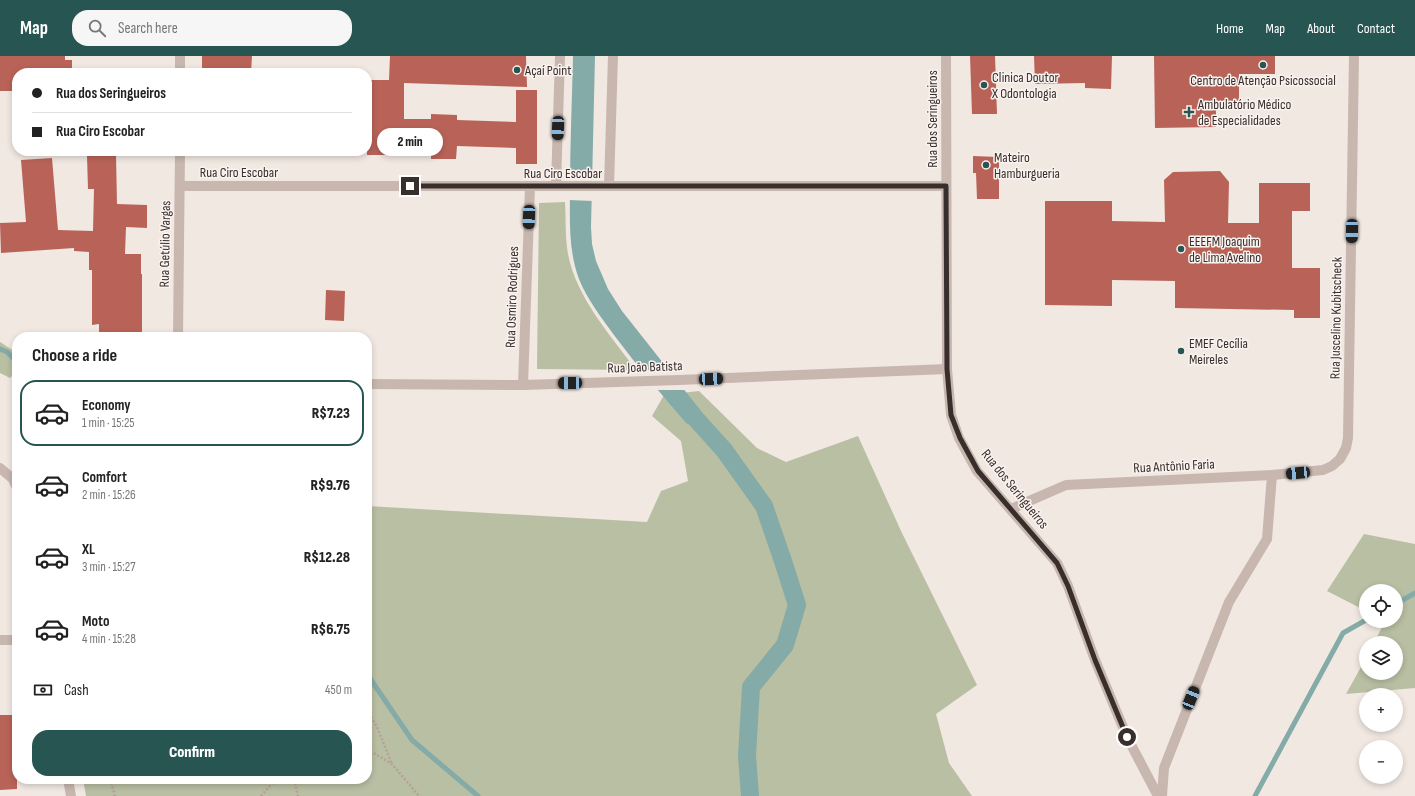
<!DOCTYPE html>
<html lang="en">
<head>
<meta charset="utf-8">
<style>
  :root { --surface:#fff; --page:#f6f6f6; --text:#222; --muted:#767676; --line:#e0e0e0; --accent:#265552 }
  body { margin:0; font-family:"Sofia Sans Condensed",sans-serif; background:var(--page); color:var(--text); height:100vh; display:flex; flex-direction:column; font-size:15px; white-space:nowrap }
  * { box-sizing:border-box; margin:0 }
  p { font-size:13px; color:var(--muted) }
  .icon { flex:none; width:22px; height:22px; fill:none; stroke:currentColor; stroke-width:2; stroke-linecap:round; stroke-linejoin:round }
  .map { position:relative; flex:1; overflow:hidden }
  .details { position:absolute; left:12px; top:276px; width:360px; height:452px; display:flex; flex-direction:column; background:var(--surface); border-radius:16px; box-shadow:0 2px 6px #0003 }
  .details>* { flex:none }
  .banner { position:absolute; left:12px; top:12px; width:360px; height:88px; border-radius:16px; box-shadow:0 2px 6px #0003; display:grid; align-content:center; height:88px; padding:0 20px; background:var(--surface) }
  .tools { position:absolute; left:1359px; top:528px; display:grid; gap:8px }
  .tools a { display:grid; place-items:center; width:44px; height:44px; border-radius:50%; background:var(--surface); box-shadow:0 2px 6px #0003; font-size:20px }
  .end { position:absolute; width:18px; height:18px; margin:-9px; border:5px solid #382e2c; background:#fff; box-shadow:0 0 0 2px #fff }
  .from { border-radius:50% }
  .bubble { position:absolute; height:28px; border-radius:14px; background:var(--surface); box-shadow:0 2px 6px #0003; font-size:13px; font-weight:800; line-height:28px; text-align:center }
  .car { position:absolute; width:12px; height:24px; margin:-12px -6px; border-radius:5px; box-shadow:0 0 3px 1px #0007; background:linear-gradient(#222 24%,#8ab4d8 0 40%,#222 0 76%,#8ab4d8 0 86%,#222 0) }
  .banner b { display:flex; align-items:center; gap:14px; height:38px; font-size:15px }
  .banner b+b { border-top:1px solid var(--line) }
  .banner i { width:10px; height:10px; background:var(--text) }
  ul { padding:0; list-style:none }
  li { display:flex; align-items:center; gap:12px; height:66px; margin:0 8px 6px; padding:0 12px; border:2px solid transparent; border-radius:16px }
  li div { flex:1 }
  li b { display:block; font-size:15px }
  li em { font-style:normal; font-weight:800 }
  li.active { border-color:var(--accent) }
  li>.icon { width:36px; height:36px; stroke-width:1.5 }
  h2 { padding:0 20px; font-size:18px; line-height:48px }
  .pay { display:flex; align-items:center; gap:10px; height:44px; padding:0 20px; font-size:15px }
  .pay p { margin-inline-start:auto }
  .button { display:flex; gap:8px; margin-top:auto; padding:8px 20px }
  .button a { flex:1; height:46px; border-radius:16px; background:var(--accent); color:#fff; font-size:16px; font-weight:800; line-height:46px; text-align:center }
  header { display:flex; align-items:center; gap:24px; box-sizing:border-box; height:56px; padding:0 20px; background:var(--accent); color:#fff }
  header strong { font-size:19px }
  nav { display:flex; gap:22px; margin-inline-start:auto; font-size:14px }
  .search { width:280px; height:36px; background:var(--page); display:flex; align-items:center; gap:10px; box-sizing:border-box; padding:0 14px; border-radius:16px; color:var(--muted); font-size:15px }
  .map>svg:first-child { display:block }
  .green { fill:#b9bfa3 }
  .water { fill:#84aba8 }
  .pier { fill:#f1e8e2 }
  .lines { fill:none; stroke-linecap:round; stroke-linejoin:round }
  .stream { stroke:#84aba8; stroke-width:5 }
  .canal { stroke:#84aba8; stroke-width:18 }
  .building { fill:#b96358 }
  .path { stroke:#b4a199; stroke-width:2.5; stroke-dasharray:2 2; stroke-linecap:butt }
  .minor { stroke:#c8b7af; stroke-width:10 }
  .route { stroke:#382e2c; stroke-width:5 }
  .poi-dot { fill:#265552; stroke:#f9f2ee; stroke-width:1.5 }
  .labels { text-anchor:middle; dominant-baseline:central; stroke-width:3; stroke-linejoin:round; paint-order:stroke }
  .poi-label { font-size:14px; fill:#382e2c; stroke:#f9f2ee; text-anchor:start }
  .street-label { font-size:14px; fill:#382e2c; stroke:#f9f2ee }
</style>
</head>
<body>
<header>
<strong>Map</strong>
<div class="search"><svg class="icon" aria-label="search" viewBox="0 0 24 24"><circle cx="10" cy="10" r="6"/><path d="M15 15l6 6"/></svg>Search here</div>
<nav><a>Home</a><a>Map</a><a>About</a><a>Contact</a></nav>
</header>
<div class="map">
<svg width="1415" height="740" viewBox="0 0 1415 740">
  <rect width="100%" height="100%" fill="#f1e8e2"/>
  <g class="green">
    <path d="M565,146C566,163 565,181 568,198C576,241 611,280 636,314L537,313L539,147Z"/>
    <polygon points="0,286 17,297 17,315 10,322 0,317"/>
    <polygon points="699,335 757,392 786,406 858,380 901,475 977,629 936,658 949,707 972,740 86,740 83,723 367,723 367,450 647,466 661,435 688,425 681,385 652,360 664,339"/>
    <polygon points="1364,478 1415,488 1415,632 1346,638 1366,602 1366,617 1396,617 1396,587 1374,587 1385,565 1396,565 1396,535 1366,535 1366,555 1327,535"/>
  </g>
  <path class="water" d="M573,0H595L591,171L592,188L596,205L608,233L622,255L701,355L687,368C662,339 637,310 614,279C601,261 587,243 579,223C568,193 570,164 570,133C570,89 572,44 573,0Z"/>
  <g class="pier">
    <polygon points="568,119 594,119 594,145 568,144"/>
    <polygon points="639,314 671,314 686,334 656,334"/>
  </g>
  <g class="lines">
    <g class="stream">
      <polyline points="0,293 7,296 17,306"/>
      <polyline points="1396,548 1415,537"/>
      <polyline points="367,618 412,684 478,740"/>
      <polyline points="1255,740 1343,577 1366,564"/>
    </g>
    <polyline class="canal" points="679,344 724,394 764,450 783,505 797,549 785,589 751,631 747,700 750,740"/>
  </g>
  <g class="building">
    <polygon points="0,0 65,0 65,4 72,4 72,17 17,17 17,35 0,35"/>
    <polygon points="202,0 252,0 251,17 202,17"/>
    <polygon points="390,0 526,0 527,31 404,27 404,63 431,63 431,58 457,59 457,64 516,66 516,34 537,34 537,108 516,108 516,92 457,90 456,103 431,103 431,99 367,99 367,24 389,24"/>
    <polygon points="970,0 995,0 997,58 972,58"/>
    <polygon points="1034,0 1112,0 1111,33 1085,32 1085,27 1035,28"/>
    <polygon points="1154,0 1275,0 1275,18 1239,18 1239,47 1216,48 1216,71 1155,72"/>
    <polygon points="116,99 117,148 147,149 147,172 126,171 125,198 141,198 141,218 142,218 142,279 99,279 99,268 92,269 92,214 89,214 89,196 74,195 74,192 1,197 0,167 26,166 21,104 52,102 58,174 93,175 94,133 88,133 87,100"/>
    <polygon points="973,100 999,101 999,143 977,143 976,117 973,117"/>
    <polygon points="1220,115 1229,126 1228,167 1259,167 1259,127 1310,127 1310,155 1292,155 1292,212 1320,212 1320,262 1294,262 1294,254 1175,252 1175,225 1112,224 1112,250 1045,249 1045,145 1112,145 1112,165 1165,166 1164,124 1173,116"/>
    <polygon points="326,234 345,235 344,265 325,264"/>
    <polygon points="0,659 17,659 17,733 0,734"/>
  </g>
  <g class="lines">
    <g class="path">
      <polyline points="367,654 377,671 392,708"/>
      <polyline points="367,693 392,708 419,740"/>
      <polyline points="110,723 115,740"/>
      <polyline points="294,723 298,740"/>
      <polyline points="261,740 276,723"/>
    </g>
    <g class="minor">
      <polyline points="946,0 947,313 951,359 959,382 977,415 1057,507 1068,530 1095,604 1127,681 1158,740"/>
      <polyline points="180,17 180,0"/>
      <polyline points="180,130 946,130"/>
      <polyline points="556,130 560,0"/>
      <polyline points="609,130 613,0"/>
      <polyline points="178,281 180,95"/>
      <polyline points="367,328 523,329 679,324 947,313"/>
      <polyline points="523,329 530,131"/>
      <polyline points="0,412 13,423 17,432"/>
      <polyline points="1011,453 1066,429 1272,419 1323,414 1332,410 1340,403 1346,392 1348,382 1354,0"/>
      <polyline points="0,584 17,584"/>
      <polyline points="68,723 71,740"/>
      <polyline points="1162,740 1164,712 1229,546 1267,483 1272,419"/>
    </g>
  </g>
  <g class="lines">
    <polyline class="route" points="410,130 946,130 947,313 951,359 960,382 978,415 1057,507 1068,530 1095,604 1127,681"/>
  </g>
  <g class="poi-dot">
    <circle cx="1263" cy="9" r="4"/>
    <circle cx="517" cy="14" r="4"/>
    <circle cx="984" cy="29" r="4"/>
    <path d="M1187 50h4v4h4v4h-4v4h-4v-4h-4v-4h4z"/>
    <circle cx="986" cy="109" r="4"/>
    <circle cx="1181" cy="193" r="4"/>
    <circle cx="1181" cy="295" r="4"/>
  </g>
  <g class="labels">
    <g class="poi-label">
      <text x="525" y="14">Açaí Point</text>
      <text x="992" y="21">Clinica Doutor<tspan x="992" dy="16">X Odontologia</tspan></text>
      <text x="1263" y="24" text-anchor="middle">Centro de Atenção Psicossocial</text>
      <text x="1198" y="48">Ambulatório Médico<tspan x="1198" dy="16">de Especialidades</tspan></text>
      <text x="994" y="101">Mateiro<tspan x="994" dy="16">Hamburgueria</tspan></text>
      <text x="1189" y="185">EEEFM Joaquim<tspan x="1189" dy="16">de Lima Avelino</tspan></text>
      <text x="1189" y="287">EMEF Cecília<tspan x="1189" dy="16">Meireles</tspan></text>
    </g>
    <g class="street-label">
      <text transform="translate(932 63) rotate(-90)">Rua dos Seringueiros</text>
      <text x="239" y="116">Rua Ciro Escobar</text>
      <text x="563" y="117">Rua Ciro Escobar</text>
      <text transform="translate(165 188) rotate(-89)">Rua Getúlio Vargas</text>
      <text transform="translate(512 241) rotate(-88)">Rua Osmiro Rodrigues</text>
      <text transform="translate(1336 262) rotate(-89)">Rua Juscelino Kubitscheck</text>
      <text transform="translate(645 311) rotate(-2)">Rua João Batista</text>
      <text transform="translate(1174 410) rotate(-3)">Rua Antônio Faria</text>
      <text transform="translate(1015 433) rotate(51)">Rua dos Seringueiros</text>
    </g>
  </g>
</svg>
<div class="tools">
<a><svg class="icon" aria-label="locate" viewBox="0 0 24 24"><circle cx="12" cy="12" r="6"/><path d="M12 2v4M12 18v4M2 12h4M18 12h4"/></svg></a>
<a><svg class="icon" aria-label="layers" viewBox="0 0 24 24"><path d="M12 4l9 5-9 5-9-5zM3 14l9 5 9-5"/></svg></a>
<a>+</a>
<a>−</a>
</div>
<i class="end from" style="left:1127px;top:681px"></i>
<i class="end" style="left:410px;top:130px"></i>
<div class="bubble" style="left:377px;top:72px;width:66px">2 min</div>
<i class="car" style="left:558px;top:72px;rotate:182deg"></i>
<i class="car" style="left:529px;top:161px;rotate:182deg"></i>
<i class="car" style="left:1352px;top:175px;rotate:181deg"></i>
<i class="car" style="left:711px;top:323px;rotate:87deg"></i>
<i class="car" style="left:570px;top:327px;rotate:269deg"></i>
<i class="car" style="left:1298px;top:417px;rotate:265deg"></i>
<i class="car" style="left:1191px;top:642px;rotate:22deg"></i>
<div class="banner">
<b><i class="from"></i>Rua dos Seringueiros</b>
<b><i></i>Rua Ciro Escobar</b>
</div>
<section class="details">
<h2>Choose a ride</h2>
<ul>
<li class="active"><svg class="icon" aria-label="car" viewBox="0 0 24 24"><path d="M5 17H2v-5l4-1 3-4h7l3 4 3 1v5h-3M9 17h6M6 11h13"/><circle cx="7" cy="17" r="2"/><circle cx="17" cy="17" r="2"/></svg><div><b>Economy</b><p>1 min · 15:25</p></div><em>R$7.23</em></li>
<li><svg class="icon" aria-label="car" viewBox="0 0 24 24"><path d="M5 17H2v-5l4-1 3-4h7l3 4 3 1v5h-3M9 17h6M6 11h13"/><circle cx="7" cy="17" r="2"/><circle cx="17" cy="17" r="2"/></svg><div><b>Comfort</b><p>2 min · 15:26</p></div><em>R$9.76</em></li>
<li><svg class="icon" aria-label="car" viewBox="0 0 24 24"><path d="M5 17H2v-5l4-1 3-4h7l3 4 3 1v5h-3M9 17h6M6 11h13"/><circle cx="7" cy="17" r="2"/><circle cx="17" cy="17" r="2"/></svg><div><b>XL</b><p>3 min · 15:27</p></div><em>R$12.28</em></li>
<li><svg class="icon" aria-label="car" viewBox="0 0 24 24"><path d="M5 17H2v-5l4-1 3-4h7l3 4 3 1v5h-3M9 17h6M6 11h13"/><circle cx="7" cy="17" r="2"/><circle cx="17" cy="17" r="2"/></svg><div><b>Moto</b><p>4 min · 15:28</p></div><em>R$6.75</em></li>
</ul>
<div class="pay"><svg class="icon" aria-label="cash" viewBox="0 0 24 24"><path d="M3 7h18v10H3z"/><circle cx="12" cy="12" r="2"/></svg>Cash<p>450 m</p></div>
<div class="button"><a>Confirm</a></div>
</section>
</div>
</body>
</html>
